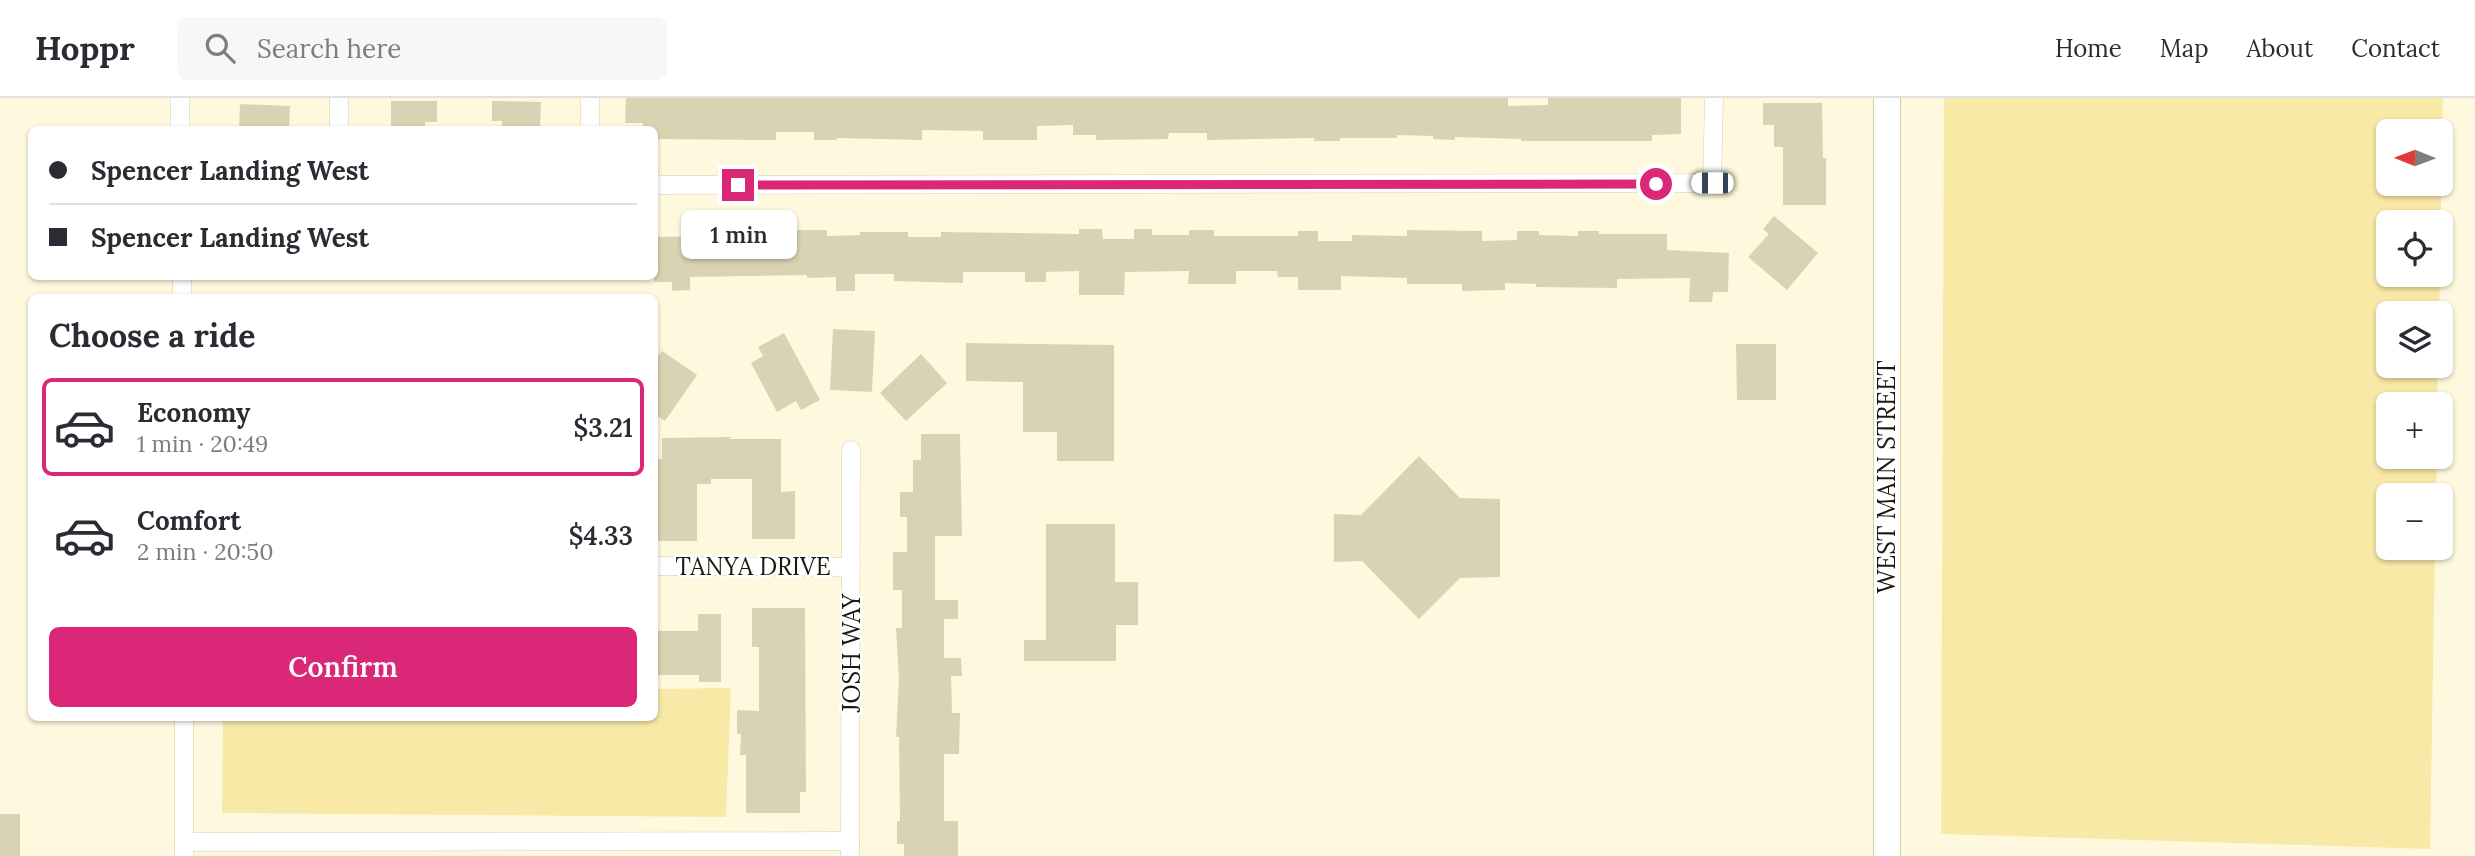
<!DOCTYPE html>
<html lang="en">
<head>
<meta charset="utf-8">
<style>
  :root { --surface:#fff; --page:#f7f7f7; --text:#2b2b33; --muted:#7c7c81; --line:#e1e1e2; --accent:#db2777 }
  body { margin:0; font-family:Lora,serif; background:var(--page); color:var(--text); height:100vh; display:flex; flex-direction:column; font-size:26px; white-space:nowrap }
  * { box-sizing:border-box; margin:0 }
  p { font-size:23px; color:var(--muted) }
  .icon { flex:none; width:38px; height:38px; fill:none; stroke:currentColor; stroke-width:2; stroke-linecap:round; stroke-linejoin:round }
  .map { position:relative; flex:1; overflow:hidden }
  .side { position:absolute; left:28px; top:196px; width:630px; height:427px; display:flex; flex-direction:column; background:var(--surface); border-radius:10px; box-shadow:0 2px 5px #0004 }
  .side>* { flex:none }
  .banner { position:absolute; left:28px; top:28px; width:630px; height:154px; border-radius:10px; box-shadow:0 2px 5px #0004; display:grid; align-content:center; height:154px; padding:0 21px; background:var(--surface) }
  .needle { width:46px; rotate:271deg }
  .buttons { position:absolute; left:2376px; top:21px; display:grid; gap:14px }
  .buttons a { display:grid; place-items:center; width:77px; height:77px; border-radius:10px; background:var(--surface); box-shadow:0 2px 5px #0004; font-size:35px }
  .end { position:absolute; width:32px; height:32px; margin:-16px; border:9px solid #db2777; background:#fff; box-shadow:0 0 0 4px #fff }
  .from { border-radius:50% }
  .bubble { position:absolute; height:49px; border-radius:10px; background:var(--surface); box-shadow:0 2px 5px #0004; font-size:23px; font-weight:600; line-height:49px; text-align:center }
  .car { position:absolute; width:21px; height:42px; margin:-21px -10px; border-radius:9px; box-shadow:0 0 5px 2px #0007; background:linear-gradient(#fff 24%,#345 0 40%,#fff 0 76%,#345 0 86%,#fff 0) }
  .banner b { display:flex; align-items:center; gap:24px; height:66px; font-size:26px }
  .banner b+b { border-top:2px solid var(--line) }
  .banner i { width:18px; height:18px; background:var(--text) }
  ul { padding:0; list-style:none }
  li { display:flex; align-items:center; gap:21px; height:98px; margin:0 14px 10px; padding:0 7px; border:4px solid transparent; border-radius:10px }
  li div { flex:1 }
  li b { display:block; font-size:26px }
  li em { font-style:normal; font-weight:600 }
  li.on { border-color:var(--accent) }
  li>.icon { width:63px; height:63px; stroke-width:1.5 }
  h2 { padding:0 21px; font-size:32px; line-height:84px }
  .button { display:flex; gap:14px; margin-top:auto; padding:14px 21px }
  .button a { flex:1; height:80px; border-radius:10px; background:var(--accent); color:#fff; font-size:28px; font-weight:600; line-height:80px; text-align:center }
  header { display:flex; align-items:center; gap:42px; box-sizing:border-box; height:98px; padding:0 35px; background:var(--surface); border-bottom:2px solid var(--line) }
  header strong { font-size:33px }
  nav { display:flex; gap:38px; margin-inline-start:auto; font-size:24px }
  .search { width:490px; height:63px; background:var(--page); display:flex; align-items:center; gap:18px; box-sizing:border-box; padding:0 24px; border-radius:10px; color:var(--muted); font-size:26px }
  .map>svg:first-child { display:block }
  .green { fill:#f8e9a7 }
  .building { fill:#dad3b3 }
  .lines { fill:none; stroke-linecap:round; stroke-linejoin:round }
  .minor-casing { stroke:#d5ceae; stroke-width:19 }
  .secondary-casing { stroke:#d5ceae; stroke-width:28 }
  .minor { stroke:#fff; stroke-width:18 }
  .secondary { stroke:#fff; stroke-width:26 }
  .route { stroke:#db2777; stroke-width:9 }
  .labels { text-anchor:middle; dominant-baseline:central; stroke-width:5; stroke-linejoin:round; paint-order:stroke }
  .street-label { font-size:24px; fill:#1c1a0e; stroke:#fff }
</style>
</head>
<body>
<header>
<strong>Hoppr</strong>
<div class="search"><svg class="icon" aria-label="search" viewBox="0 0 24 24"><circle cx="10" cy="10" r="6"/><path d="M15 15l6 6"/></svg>Search here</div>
<nav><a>Home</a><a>Map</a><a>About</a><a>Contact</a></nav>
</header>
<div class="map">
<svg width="2475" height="758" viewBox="0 0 2475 758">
  <rect width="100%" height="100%" fill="#fef9de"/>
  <g class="green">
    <polygon points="1944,0 2443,0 2441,82 2441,33 2389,33 2389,86 2441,86 2441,124 2389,124 2389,177 2440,177 2439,215 2389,215 2389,268 2438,268 2437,306 2389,306 2389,359 2437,359 2436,397 2389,397 2389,450 2435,450 2430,751 1941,736"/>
    <polygon points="731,590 726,719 222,715 223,620 654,620 655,591"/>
  </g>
  <g class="building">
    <polygon points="626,0 1508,0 1508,8 1548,7 1548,0 1681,0 1681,36 1652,37 1652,43 1521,43 1521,41 1455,39 1455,42 1433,41 1433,38 1397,37 1397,40 1340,40 1340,43 1314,43 1314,40 1207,42 1207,35 1169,35 1168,41 1096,42 1096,37 1073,37 1073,27 1037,28 1037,42 983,42 983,33 922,32 922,42 837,40 837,42 814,42 814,34 776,34 776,42 654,41 654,32 643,32 643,25 625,25"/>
    <polygon points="391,3 437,3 437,24 425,24 425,32 391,32"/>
    <polygon points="492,3 541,4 540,32 502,32 502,23 492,23"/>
    <polygon points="1763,5 1822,5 1823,60 1826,60 1826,107 1783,107 1783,49 1774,49 1774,27 1763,27"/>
    <polygon points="240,6 290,8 289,32 239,32"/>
    <polygon points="1774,118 1818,155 1787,192 1748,159 1769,136 1763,131"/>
    <polygon points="1079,131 1102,131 1103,141 1134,141 1134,131 1152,131 1152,137 1189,137 1189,132 1214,132 1214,138 1298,138 1298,133 1318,133 1318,143 1352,143 1352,137 1407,138 1407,132 1482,133 1482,143 1517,142 1517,133 1539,133 1539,137 1578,138 1578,133 1599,133 1599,136 1667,136 1667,152 1729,155 1728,194 1713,194 1712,204 1689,204 1690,180 1617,181 1617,190 1536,189 1536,186 1505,185 1505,192 1462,193 1462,186 1407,186 1407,180 1341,178 1341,192 1298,192 1298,179 1278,179 1277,173 1236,173 1236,186 1188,186 1189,173 1125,174 1124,197 1079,197 1079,173 1046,174 1046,184 1025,184 1025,174 963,174 963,185 894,183 894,176 855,176 855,193 836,193 836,179 807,180 807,177 690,179 690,192 672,193 672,184 654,184 654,139 701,138 701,133 806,132 827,132 827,138 860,137 860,134 908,134 908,139 941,139 941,134 1079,136"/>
    <polygon points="833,231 875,233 872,294 830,292"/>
    <polygon points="784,235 820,302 801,312 796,303 777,314 751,265 763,258 758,249"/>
    <polygon points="966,245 1114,247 1114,363 1057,363 1057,334 1023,334 1023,284 966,283"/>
    <polygon points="1736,246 1776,246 1776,302 1737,302"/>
    <polygon points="662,253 697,277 665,323 654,316 654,263"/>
    <polygon points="921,256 947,285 906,323 880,295"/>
    <polygon points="921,336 960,336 962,438 935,438 935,502 958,502 958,521 944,521 944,560 961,560 962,578 951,578 952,615 960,615 959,656 944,656 944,723 958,723 958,758 904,758 904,746 897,746 897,723 900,723 899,639 896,639 899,581 896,530 902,530 902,492 893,492 893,454 907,454 907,419 900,419 900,394 913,394 913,362 921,362"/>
    <polygon points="732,339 728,341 781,341 781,394 795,393 795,441 752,441 752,381 711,381 711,386 697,386 697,443 654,443 654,395 658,395 658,361 662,361 662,340"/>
    <polygon points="1419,358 1460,400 1500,401 1500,479 1460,480 1419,521 1362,463 1334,464 1334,416 1361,417"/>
    <polygon points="1046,426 1115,426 1115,484 1138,484 1138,527 1116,527 1116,563 1024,563 1024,542 1046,542"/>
    <polygon points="752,510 805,510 806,694 800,694 800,715 746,715 746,657 740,657 741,636 737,636 737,612 759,613 759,549 752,549"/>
    <polygon points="698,516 721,516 721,584 699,584 699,577 654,577 654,533 698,533"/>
    <rect x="0" y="716" width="20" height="42"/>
  </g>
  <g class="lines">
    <g class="minor-casing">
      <g id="minor">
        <polyline points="180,0 180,32"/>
        <polyline points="339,0 339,32"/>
        <polyline points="590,32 590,0"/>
        <polyline points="654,87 1712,85 1714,0"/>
        <polyline points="182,178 182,200"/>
        <polyline points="654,468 851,469"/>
        <polyline points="184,620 184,758"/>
        <polyline points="184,744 850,743"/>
        <polyline points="850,758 851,352"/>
      </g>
    </g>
    <g class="secondary-casing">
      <polyline id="secondary" points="1887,758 1887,0"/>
    </g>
    <use href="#minor" class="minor"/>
    <use href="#secondary" class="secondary"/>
  </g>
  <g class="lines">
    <polyline class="route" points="738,87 1656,86"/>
  </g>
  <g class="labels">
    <g class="street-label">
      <text transform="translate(1886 379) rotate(-90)">WEST MAIN STREET</text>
      <text x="753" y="468">TANYA DRIVE</text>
      <text transform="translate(851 555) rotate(-90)">JOSH WAY</text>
    </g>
  </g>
</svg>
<div class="buttons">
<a><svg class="needle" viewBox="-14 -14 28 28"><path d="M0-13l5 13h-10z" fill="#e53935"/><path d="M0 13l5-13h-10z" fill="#7c7c81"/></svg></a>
<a><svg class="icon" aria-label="locate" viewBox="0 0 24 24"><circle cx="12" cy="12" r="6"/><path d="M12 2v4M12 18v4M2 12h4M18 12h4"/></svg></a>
<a><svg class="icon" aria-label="layers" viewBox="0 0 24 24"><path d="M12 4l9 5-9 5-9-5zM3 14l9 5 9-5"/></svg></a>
<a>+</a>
<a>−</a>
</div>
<i class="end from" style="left:1656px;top:86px"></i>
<i class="end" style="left:738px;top:87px"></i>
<div class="bubble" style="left:681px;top:112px;width:116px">1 min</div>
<i class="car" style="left:1712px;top:85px;rotate:270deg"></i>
<div class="banner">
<b><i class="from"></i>Spencer Landing West</b>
<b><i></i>Spencer Landing West</b>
</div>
<section class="side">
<h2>Choose a ride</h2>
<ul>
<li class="on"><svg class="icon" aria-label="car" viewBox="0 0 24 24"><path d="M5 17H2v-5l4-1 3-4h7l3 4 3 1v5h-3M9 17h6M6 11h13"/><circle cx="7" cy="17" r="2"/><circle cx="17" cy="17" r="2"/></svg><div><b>Economy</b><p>1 min · 20:49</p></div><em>$3.21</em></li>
<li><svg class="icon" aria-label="car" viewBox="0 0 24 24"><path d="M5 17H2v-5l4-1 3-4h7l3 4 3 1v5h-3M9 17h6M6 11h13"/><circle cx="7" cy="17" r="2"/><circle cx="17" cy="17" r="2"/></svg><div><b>Comfort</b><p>2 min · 20:50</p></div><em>$4.33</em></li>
</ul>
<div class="button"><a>Confirm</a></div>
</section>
</div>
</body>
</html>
